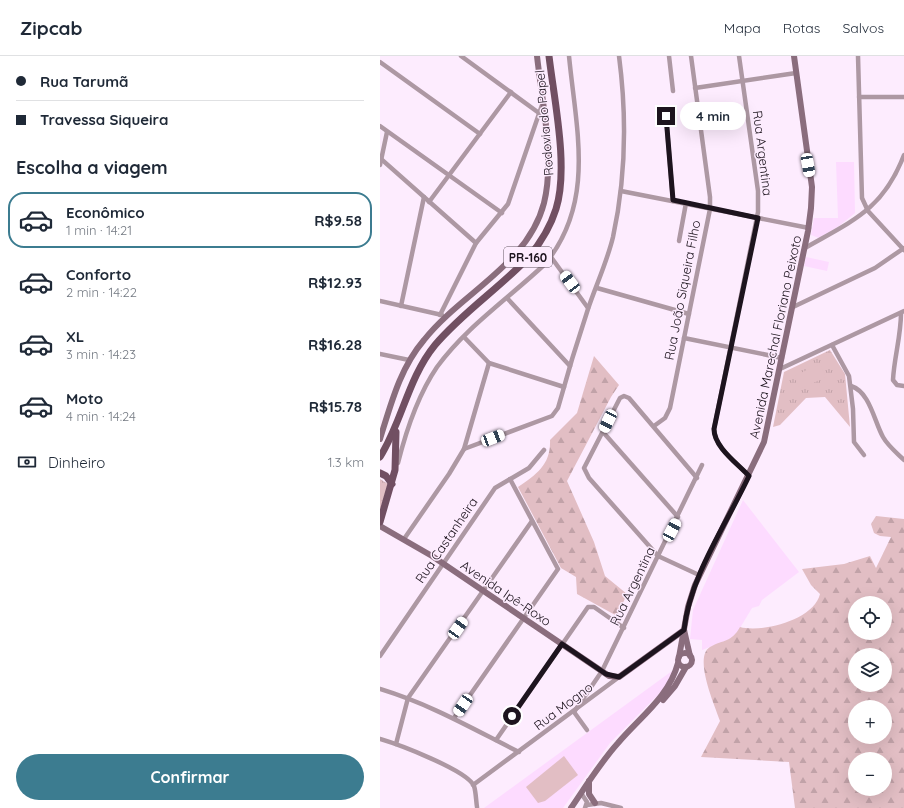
<!DOCTYPE html>
<html lang="pt">
<head>
<meta charset="utf-8">
<style>
  :root { --surface:#fff; --page:#f2f2f3; --text:#1f2937; --muted:#747a83; --line:#e0e1e3; --accent:#3c7c90 }
  body { margin:0; font-family:Quicksand,sans-serif; background:var(--page); color:var(--text); height:100vh; display:flex; flex-direction:column; font-size:15px; white-space:nowrap }
  * { box-sizing:border-box; margin:0 }
  p { font-size:13px; color:var(--muted) }
  .icon { flex:none; width:22px; height:22px; fill:none; stroke:currentColor; stroke-width:2; stroke-linecap:round; stroke-linejoin:round }
  .map { position:relative; flex:1; overflow:hidden }
  .details { display:flex; flex-direction:column; background:var(--surface); width:380px }
  .details>* { flex:none }
  .banner { display:grid; align-content:center; height:88px; padding:0 16px; background:var(--surface) }
  .tools { position:absolute; left:468px; top:540px; display:grid; gap:8px }
  .tools a { display:grid; place-items:center; width:44px; height:44px; border-radius:50%; background:var(--surface); box-shadow:0 4px 16px #0002; font-size:20px }
  .end { position:absolute; width:18px; height:18px; margin:-9px; border:5px solid #1d141e; background:#fff; box-shadow:0 0 0 2px #fff }
  .from { border-radius:50% }
  .bubble { position:absolute; height:28px; border-radius:14px; background:var(--surface); box-shadow:0 4px 16px #0002; font-size:13px; font-weight:800; line-height:28px; text-align:center }
  .car { position:absolute; width:12px; height:24px; margin:-12px -6px; border-radius:5px; box-shadow:0 0 3px 1px #0007; background:linear-gradient(#fff 24%,#345 0 40%,#fff 0 76%,#345 0 86%,#fff 0) }
  .banner b { display:flex; align-items:center; gap:14px; height:38px; font-size:15px }
  .banner b+b { border-top:1px solid var(--line) }
  .banner i { width:10px; height:10px; background:var(--text) }
  ul { padding:0; list-style:none }
  li { display:flex; align-items:center; gap:12px; height:56px; margin:0 8px 6px; padding:0 8px; border:2px solid transparent; border-radius:16px }
  li div { flex:1 }
  li b { display:block; font-size:15px }
  li em { font-style:normal; font-weight:800 }
  li.selected { border-color:var(--accent) }
  li>.icon { width:36px; height:36px; stroke-width:1.5 }
  h2 { padding:0 16px; font-size:18px; line-height:48px }
  .pay { display:flex; align-items:center; gap:10px; height:44px; padding:0 16px; font-size:15px }
  .pay p { margin-inline-start:auto }
  .primary-button { display:flex; gap:8px; margin-top:auto; padding:8px 16px }
  .primary-button a { flex:1; height:46px; border-radius:24px; background:var(--accent); color:#fff; font-size:16px; font-weight:800; line-height:46px; text-align:center }
  header { display:flex; align-items:center; gap:24px; box-sizing:border-box; height:56px; padding:0 20px; background:var(--surface); border-bottom:1px solid var(--line) }
  header strong { font-size:19px }
  nav { display:flex; gap:22px; margin-inline-start:auto; font-size:14px }
  main { display:flex; flex:1; min-height:0 }
  .map>svg:first-child { display:block }
  .built { fill:#fddbff }
  .grass { fill:url(#grass-tufts) }
  .forest { fill:url(#forest-firs); fill-rule:evenodd }
  .park { fill:#e2bec4 }
  .lines { fill:none; stroke-linecap:round; stroke-linejoin:round }
  .street { stroke:#ad98a3; stroke-width:4.5 }
  .secondary { stroke:#8a6d7d; stroke-width:6 }
  .primary { stroke:#714f62; stroke-width:7 }
  .route { stroke:#1d141e; stroke-width:5 }
  .labels { text-anchor:middle; dominant-baseline:central; stroke-width:3; stroke-linejoin:round; paint-order:stroke }
  .shield { fill:#fdecfe; stroke:#605561; stroke-width:1 }
  .shield-label { font-size:12px; font-weight:bold; fill:#1d141e }
  .street-label { font-size:13px; fill:#1d141e; stroke:#fdecfe }
</style>
</head>
<body>
<header>
<strong>Zipcab</strong>
<nav><a>Mapa</a><a>Rotas</a><a>Salvos</a></nav>
</header>
<main>
<section class="details">
<div class="banner">
<b><i class="from"></i>Rua Tarumã</b>
<b><i></i>Travessa Siqueira</b>
</div>
<h2>Escolha a viagem</h2>
<ul>
<li class="selected"><svg class="icon" aria-label="car" viewBox="0 0 24 24"><path d="M5 17H2v-5l4-1 3-4h7l3 4 3 1v5h-3M9 17h6M6 11h13"/><circle cx="7" cy="17" r="2"/><circle cx="17" cy="17" r="2"/></svg><div><b>Econômico</b><p>1 min · 14:21</p></div><em>R$9.58</em></li>
<li><svg class="icon" aria-label="car" viewBox="0 0 24 24"><path d="M5 17H2v-5l4-1 3-4h7l3 4 3 1v5h-3M9 17h6M6 11h13"/><circle cx="7" cy="17" r="2"/><circle cx="17" cy="17" r="2"/></svg><div><b>Conforto</b><p>2 min · 14:22</p></div><em>R$12.93</em></li>
<li><svg class="icon" aria-label="car" viewBox="0 0 24 24"><path d="M5 17H2v-5l4-1 3-4h7l3 4 3 1v5h-3M9 17h6M6 11h13"/><circle cx="7" cy="17" r="2"/><circle cx="17" cy="17" r="2"/></svg><div><b>XL</b><p>3 min · 14:23</p></div><em>R$16.28</em></li>
<li><svg class="icon" aria-label="car" viewBox="0 0 24 24"><path d="M5 17H2v-5l4-1 3-4h7l3 4 3 1v5h-3M9 17h6M6 11h13"/><circle cx="7" cy="17" r="2"/><circle cx="17" cy="17" r="2"/></svg><div><b>Moto</b><p>4 min · 14:24</p></div><em>R$15.78</em></li>
</ul>
<div class="pay"><svg class="icon" aria-label="cash" viewBox="0 0 24 24"><path d="M3 7h18v10H3z"/><circle cx="12" cy="12" r="2"/></svg>Dinheiro<p>1.3 km</p></div>
<div class="primary-button"><a>Confirmar</a></div>
</section>
<div class="map">
<svg width="524" height="752" viewBox="0 0 524 752">
  <defs>
    <pattern id="grass-tufts" width="24" height="20" patternUnits="userSpaceOnUse"><rect width="24" height="20" fill="#e2bec4"/><path d="M3 7l-1-3M5 7V3M7 7l1-3M15 17l-1-3M17 17v-4M19 17l1-3" fill="none" stroke="#c1a2a8"/></pattern>
    <pattern id="forest-firs" width="22" height="20" patternUnits="userSpaceOnUse"><rect width="22" height="20" fill="#e2bec4"/><path d="M5 1l3.5 6h-7zM16 11l3.5 6h-7z" fill="#c1a2a8"/></pattern>
  </defs>
  <rect width="100%" height="100%" fill="#fdecfe"/>
  <g class="built">
    <polygon points="456,106 474,106 475,157 459,170 439,182 431,179 434,162 458,162"/>
    <polygon points="426,201 449,206 447,215 424,210"/>
    <polygon points="363,444 419,516 382,544 379,550 372,552 354,582 322,594 322,584 310,583 313,554"/>
    <polygon points="292,615 287,630 230,687 183,752 104,752"/>
  </g>
  <g class="grass">
    <polygon points="450,294 465,318 470,371 445,341 426,342 400,369 393,371 404,316"/>
    <polygon points="0,423 8,428 0,454"/>
  </g>
  <g class="forest">
    <path d="M214,300L239,329L231,341L187,425L214,486L225,520L247,538L237,560L197,538L196,521L181,512L138,431C157,418 171,408 170,384L197,357Z"/>
    <path d="M496,460L524,463V752H415L409,706L321,701L340,665C335,650 313,601 330,591C344,583 351,587 360,571C382,577 434,564 440,538L431,529L422,513L464,508L490,500L496,512L511,481L500,480L494,477L491,468ZM475,547H505V577H475ZM475,599H505V629H475ZM475,651H505V681H475ZM475,703H505V733H475Z"/>
  </g>
  <g class="park">
    <polygon points="440,308 446,321 420,333 414,320"/>
    <polygon points="184,700 198,719 165,745 158,747 146,731"/>
  </g>
  <g class="lines">
    <g class="street">
      <polyline points="81,0 159,57"/>
      <polyline points="289,0 293,35"/>
      <path d="M359,0L378,135V156L334,373C334,391 357,407 369,420"/>
      <polyline points="478,0 482,142 488,155 524,194"/>
      <polyline points="0,6 100,78"/>
      <polyline points="315,32 416,17"/>
      <polyline points="479,41 524,41"/>
      <polyline points="286,60 293,145"/>
      <polyline points="0,70 122,157"/>
      <polyline points="1,103 96,187"/>
      <polyline points="0,109 7,76"/>
      <polyline points="241,135 429,172"/>
      <polyline points="49,146 131,36"/>
      <polyline points="299,185 306,147"/>
      <path d="M425,192C472,165 503,154 524,99"/>
      <polyline points="171,201 208,252"/>
      <polyline points="217,232 309,258"/>
      <polyline points="127,242 190,310"/>
      <polyline points="0,245 62,259"/>
      <polyline points="21,250 44,141"/>
      <polyline points="413,251 495,212 524,192"/>
      <path d="M521,257C521,280 514,302 513,324L517,329L524,330"/>
      <polyline points="60,259 96,187 128,148 162,49"/>
      <polyline points="84,281 109,307 184,331"/>
      <polyline points="304,282 402,302"/>
      <polyline points="452,289 469,320 473,353 474,386 484,399"/>
      <polyline points="0,298 29,304"/>
      <polyline points="400,313 524,255"/>
      <path d="M471,330C490,336 494,365 503,381C508,390 517,397 524,404"/>
      <polyline points="274,370 285,362 290,352 330,153 330,141 311,0"/>
      <polyline points="223,376 298,461"/>
      <polyline points="84,393 109,307"/>
      <path d="M18,407C26,375 38,339 57,311C86,271 129,242 165,208C216,146 196,73 189,0"/>
      <polyline points="317,422 249,342 244,340 240,342 204,412 209,422 278,500 319,519"/>
      <path d="M24,483L69,418L84,393L172,360L178,352C187,319 197,286 208,253C216,229 227,206 233,181C246,121 247,61 239,0"/>
      <polyline points="0,600 115,432 149,412 164,394"/>
      <path d="M0,633C52,649 91,672 139,696"/>
      <polyline points="194,656 222,615 322,409"/>
      <polyline points="194,656 207,674"/>
      <polyline points="74,662 178,513 130,423"/>
      <path d="M0,683C17,688 87,714 94,730C96,736 96,745 97,751"/>
      <polyline points="116,684 208,551 214,551 244,572"/>
      <polyline points="16,688 28,642 152,465"/>
      <polyline points="93,729 239,621"/>
      <polyline points="201,737 207,746 205,752"/>
      <polyline points="207,749 221,747 241,752"/>
    </g>
    <g class="secondary">
      <path d="M0,383C11,348 20,312 44,284C81,237 148,209 164,147C175,102 162,46 157,0"/>
      <polyline points="0,470 52,500 229,620 239,621 304,574"/>
      <polyline points="304,574 310,600"/>
      <circle cx="305" cy="604" r="7"/>
      <polyline points="299,601 308,551 315,529 384,386 428,175 431,152 432,131 414,0"/>
      <polyline points="283,644 295,630 306,611"/>
      <polyline points="209,725 209,738 215,747"/>
      <path d="M191,752C206,730 220,707 238,687C260,661 289,641 298,607"/>
    </g>
    <g class="primary">
      <path d="M0,401C22,366 28,322 55,289C82,257 118,233 147,203C160,188 170,172 176,153C189,112 174,43 169,0"/>
      <polyline points="0,417 6,420 12,428"/>
      <polyline points="0,466 15,414 16,376"/>
    </g>
  </g>
  <g class="lines">
    <path class="route" d="M132,660L182,588L226,618L239,621L304,574C310,520 346,469 369,420C357,407 334,391 334,373L378,162L293,144L286,60"/>
  </g>
  <g class="labels">
    <rect class="shield" x="124" y="191" width="48" height="20" rx="3"/>
    <g class="shield-label">
      <text x="148" y="201">PR-160</text>
    </g>
    <g class="street-label">
      <text transform="translate(164 67) rotate(-95)">Rodovia do Papel</text>
      <text transform="translate(383 97) rotate(83)">Rua Argentina</text>
      <text transform="translate(302 234) rotate(-79)">Rua João Siqueira Filho</text>
      <text transform="translate(395 281) rotate(-78)">Avenida Marechal Floriano Peixoto</text>
      <text transform="translate(66 484) rotate(-56)">Rua Castanheira</text>
      <text transform="translate(252 530) rotate(-64)">Rua Argentina</text>
      <text transform="translate(126 537) rotate(34)">Avenida Ipê-Roxo</text>
      <text transform="translate(183 650) rotate(-37)">Rua Mogno</text>
    </g>
  </g>
</svg>
<div class="tools">
<a><svg class="icon" aria-label="locate" viewBox="0 0 24 24"><circle cx="12" cy="12" r="6"/><path d="M12 2v4M12 18v4M2 12h4M18 12h4"/></svg></a>
<a><svg class="icon" aria-label="layers" viewBox="0 0 24 24"><path d="M12 4l9 5-9 5-9-5zM3 14l9 5 9-5"/></svg></a>
<a>+</a>
<a>−</a>
</div>
<i class="end from" style="left:132px;top:660px"></i>
<i class="end" style="left:286px;top:60px"></i>
<div class="bubble" style="left:300px;top:46px;width:66px">4 min</div>
<i class="car" style="left:428px;top:109px;rotate:170deg"></i>
<i class="car" style="left:190px;top:226px;rotate:323deg"></i>
<i class="car" style="left:228px;top:365px;rotate:206deg"></i>
<i class="car" style="left:113px;top:382px;rotate:69deg"></i>
<i class="car" style="left:292px;top:474px;rotate:28deg"></i>
<i class="car" style="left:78px;top:572px;rotate:35deg"></i>
<i class="car" style="left:83px;top:649px;rotate:214deg"></i>
</div>
</main>
</body>
</html>
